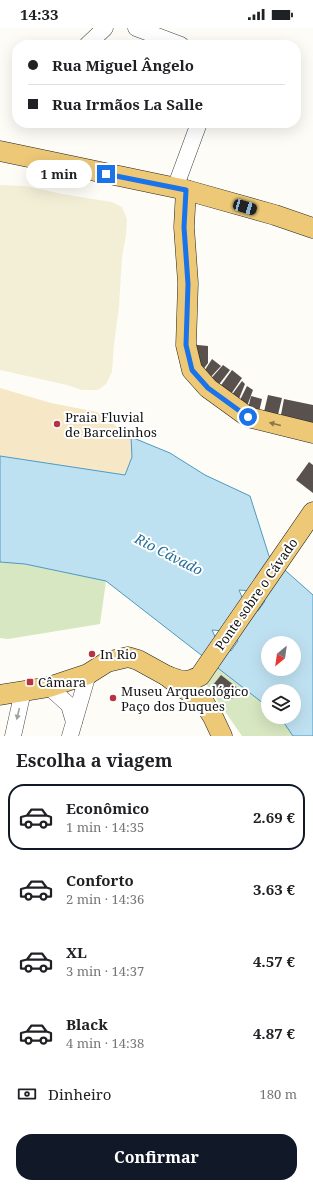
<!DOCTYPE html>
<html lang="pt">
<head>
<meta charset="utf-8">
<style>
  :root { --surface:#fff; --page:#f2f2f2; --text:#202124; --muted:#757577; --line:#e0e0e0; --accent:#111827 }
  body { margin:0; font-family:"Noto Serif",serif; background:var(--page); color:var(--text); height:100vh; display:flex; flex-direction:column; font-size:15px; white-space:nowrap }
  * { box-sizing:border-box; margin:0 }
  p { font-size:13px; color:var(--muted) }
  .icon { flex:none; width:22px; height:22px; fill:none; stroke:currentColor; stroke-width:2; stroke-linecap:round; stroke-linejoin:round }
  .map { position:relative; height:708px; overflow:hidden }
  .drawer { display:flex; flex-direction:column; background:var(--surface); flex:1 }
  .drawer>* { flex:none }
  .top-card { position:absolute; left:12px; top:12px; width:289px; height:88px; border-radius:16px; box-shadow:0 4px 16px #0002; display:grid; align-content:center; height:88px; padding:0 16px; background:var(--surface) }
  .needle { width:26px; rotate:209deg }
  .controls { position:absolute; left:261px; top:608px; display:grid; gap:8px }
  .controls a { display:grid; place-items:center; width:40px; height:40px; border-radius:50%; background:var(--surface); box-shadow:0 4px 16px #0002; font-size:20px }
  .end { position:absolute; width:18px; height:18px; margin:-9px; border:5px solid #1a73e8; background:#fff; box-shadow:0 0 0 2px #fff }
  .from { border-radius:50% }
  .bubble { position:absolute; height:28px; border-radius:14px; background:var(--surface); box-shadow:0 4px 16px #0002; font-size:13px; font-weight:700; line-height:28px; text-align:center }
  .car { position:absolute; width:12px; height:24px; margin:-12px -6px; border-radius:5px; box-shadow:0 0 3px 1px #0007; background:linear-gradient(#222 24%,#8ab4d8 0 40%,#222 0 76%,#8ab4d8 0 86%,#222 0) }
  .top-card b { display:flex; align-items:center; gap:14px; height:38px; font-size:15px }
  .top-card b+b { border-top:1px solid var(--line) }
  .top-card i { width:10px; height:10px; background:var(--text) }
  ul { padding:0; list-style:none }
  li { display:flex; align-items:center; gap:12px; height:66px; margin:0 8px 6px; padding:0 8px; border:2px solid transparent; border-radius:16px }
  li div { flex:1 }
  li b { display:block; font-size:15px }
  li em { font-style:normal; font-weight:700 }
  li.selected { border-color:var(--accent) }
  li>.icon { width:36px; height:36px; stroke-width:1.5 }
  h2 { padding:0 16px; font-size:18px; line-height:48px }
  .pay { display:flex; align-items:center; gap:10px; height:44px; padding:0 16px; font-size:15px }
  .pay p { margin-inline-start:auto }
  .button { display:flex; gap:8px; margin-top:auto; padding:8px 16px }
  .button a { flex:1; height:46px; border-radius:16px; background:var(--accent); color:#fff; font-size:16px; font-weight:700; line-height:46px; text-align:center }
  .status { display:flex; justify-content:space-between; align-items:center; height:28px; padding:0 20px; background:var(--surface); direction:ltr }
  .status svg { height:11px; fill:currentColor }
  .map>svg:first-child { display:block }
  .farmland { fill:#f3efd7 }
  .green { fill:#d7e7c1 }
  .sand { fill:#f6e8c6 }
  .water { fill:#bee1f1; stroke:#4b9ac2; fill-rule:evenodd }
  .building { fill:#59514e }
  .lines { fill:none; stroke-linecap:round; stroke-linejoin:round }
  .minor-casing { stroke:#444; stroke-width:17 }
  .major-casing { stroke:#222; stroke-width:21 }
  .minor { stroke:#fff; stroke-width:16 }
  .major { stroke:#ecc877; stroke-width:20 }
  .oneway { fill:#897649 }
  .oneway2 { fill:#a0a0a0 }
  .route { stroke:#1a73e8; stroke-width:5 }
  .poi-dot { fill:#b63442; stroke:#fff; stroke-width:1.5 }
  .labels { text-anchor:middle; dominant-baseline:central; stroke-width:4; stroke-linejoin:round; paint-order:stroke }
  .poi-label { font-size:13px; fill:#111; stroke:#fff; text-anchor:start }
  .street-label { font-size:13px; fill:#111; stroke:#fff }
  .water-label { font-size:14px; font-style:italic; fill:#246d99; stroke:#fff }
</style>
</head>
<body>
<div class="status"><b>14:33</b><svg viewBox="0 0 49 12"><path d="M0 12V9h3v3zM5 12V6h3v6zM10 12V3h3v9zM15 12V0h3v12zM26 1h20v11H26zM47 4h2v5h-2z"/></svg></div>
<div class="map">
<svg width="313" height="708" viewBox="0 0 313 708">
  <rect width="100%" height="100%" fill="#fefcf6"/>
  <polygon class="farmland" points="0,157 25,158 62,166 112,174 122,179 127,191 126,207 122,229 119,279 114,316 112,344 106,356 98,362 82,362 67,357 0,342"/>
  <g class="green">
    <polygon points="0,534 25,536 106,553 100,596 8,611 0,610"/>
    <polygon points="214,637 268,679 268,689 280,689 282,690 293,708 242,708 206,656"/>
  </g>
  <polygon class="sand" points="0,360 51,375 97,384 131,409 132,429 125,447 0,428"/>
  <path class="water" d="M131,409L170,425L205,447L250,468L269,528L313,567V708H293L280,689H294V663H268V679L106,553L25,536L0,534V428L125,447L132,429ZM239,562L251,563L265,573L258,583L244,574ZM212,602L224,603L238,613L231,623L217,613ZM268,615H294V641H268Z"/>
  <g class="building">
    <polygon points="188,316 208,318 208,335 199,347"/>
    <polygon points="212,331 221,338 207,353 201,348"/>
    <polygon points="223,337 230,342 214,363 207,355"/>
    <polygon points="232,342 242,350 227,372 216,364"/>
    <polygon points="242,353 245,356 236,378 228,372"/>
    <polygon points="247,358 253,362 246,381 237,378"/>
    <polygon points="268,367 282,370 277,391 263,388"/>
    <polygon points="251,368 262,371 259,384 248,381"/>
    <polygon points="284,371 313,377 313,400 304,398 306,392 304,397 280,392"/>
    <polygon points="309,434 313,437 313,465 296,452"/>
    <polygon points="221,647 239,661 232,671 213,657"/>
  </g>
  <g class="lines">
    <g class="minor-casing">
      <g id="minor">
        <polyline points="136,0 181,17"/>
        <polyline points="87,17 105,0"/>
        <polyline points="175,160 199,95"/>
        <polyline points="49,659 69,677 74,694"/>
        <polyline points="13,708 23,663"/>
        <polyline points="70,708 88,646"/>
      </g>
    </g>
    <g class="major-casing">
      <g id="major">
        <polyline points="0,123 186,162 275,187 313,200"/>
        <polyline points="186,162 184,199 188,255 186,317 192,342 208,360 248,389 313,405"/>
        <path d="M167,648C182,653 185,656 200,648L313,484"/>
        <polyline points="0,667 49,659 88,646 107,634 128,629 138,632 167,648 177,656 203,673 213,689 222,708"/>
      </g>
    </g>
    <use href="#minor" class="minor"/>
    <use href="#major" class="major"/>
  </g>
  <defs><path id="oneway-solid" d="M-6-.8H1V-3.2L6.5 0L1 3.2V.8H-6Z"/></defs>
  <use class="oneway" href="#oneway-solid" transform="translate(275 396) rotate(-166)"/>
  <use class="oneway2" href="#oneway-solid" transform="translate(18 686) rotate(103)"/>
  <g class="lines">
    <polyline class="route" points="106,146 186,162 184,199 188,256 186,317 192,342 208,360 248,389"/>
  </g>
  <g class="poi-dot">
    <circle cx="57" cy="396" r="4"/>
    <circle cx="92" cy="626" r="4"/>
    <rect x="26" y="650" width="8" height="8" rx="2"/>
    <circle cx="113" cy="670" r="4"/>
  </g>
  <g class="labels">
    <g class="poi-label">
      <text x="65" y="389">Praia Fluvial<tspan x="65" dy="15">de Barcelinhos</tspan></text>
      <text x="100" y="626">In Rio</text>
      <text x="38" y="654">Câmara</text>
      <text x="121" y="663">Museu Arqueológico<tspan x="121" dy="15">Paço dos Duques</tspan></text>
    </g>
    <g class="street-label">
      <text transform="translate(256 566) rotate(-55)">Ponte sobre o Cávado</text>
    </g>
    <g class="water-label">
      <text transform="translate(169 526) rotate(27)">Rio Cávado</text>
    </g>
  </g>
</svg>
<div class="controls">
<a><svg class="needle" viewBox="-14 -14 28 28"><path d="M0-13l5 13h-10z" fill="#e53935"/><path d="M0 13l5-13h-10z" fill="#757577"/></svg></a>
<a><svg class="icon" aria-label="layers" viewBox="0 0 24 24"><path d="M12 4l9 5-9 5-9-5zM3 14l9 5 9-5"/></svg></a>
</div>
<i class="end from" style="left:248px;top:389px"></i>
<i class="end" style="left:106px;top:146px"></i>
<div class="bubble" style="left:26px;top:132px;width:66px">1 min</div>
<i class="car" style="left:245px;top:179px;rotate:106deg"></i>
<div class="top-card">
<b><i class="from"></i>Rua Miguel Ângelo</b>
<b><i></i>Rua Irmãos La Salle</b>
</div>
</div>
<section class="drawer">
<h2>Escolha a viagem</h2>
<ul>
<li class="selected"><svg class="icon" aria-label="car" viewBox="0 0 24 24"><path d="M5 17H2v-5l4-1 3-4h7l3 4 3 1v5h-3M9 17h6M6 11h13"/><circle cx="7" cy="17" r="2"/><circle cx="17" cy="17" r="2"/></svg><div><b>Econômico</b><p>1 min · 14:35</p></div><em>2.69 €</em></li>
<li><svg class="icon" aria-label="car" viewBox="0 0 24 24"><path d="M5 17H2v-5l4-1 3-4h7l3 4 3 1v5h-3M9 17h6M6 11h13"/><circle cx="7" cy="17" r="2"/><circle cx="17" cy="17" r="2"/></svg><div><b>Conforto</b><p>2 min · 14:36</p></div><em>3.63 €</em></li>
<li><svg class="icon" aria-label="car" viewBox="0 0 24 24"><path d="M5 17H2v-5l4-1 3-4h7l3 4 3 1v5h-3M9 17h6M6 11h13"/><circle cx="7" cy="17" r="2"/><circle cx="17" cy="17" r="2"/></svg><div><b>XL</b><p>3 min · 14:37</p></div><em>4.57 €</em></li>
<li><svg class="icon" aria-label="car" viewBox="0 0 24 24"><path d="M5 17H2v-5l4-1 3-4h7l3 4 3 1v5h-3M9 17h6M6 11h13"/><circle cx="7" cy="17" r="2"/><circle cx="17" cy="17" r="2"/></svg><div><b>Black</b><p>4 min · 14:38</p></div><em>4.87 €</em></li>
</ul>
<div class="pay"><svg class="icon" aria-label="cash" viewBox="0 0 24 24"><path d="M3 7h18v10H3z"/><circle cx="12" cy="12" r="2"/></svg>Dinheiro<p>180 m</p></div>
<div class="button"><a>Confirmar</a></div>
</section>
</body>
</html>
